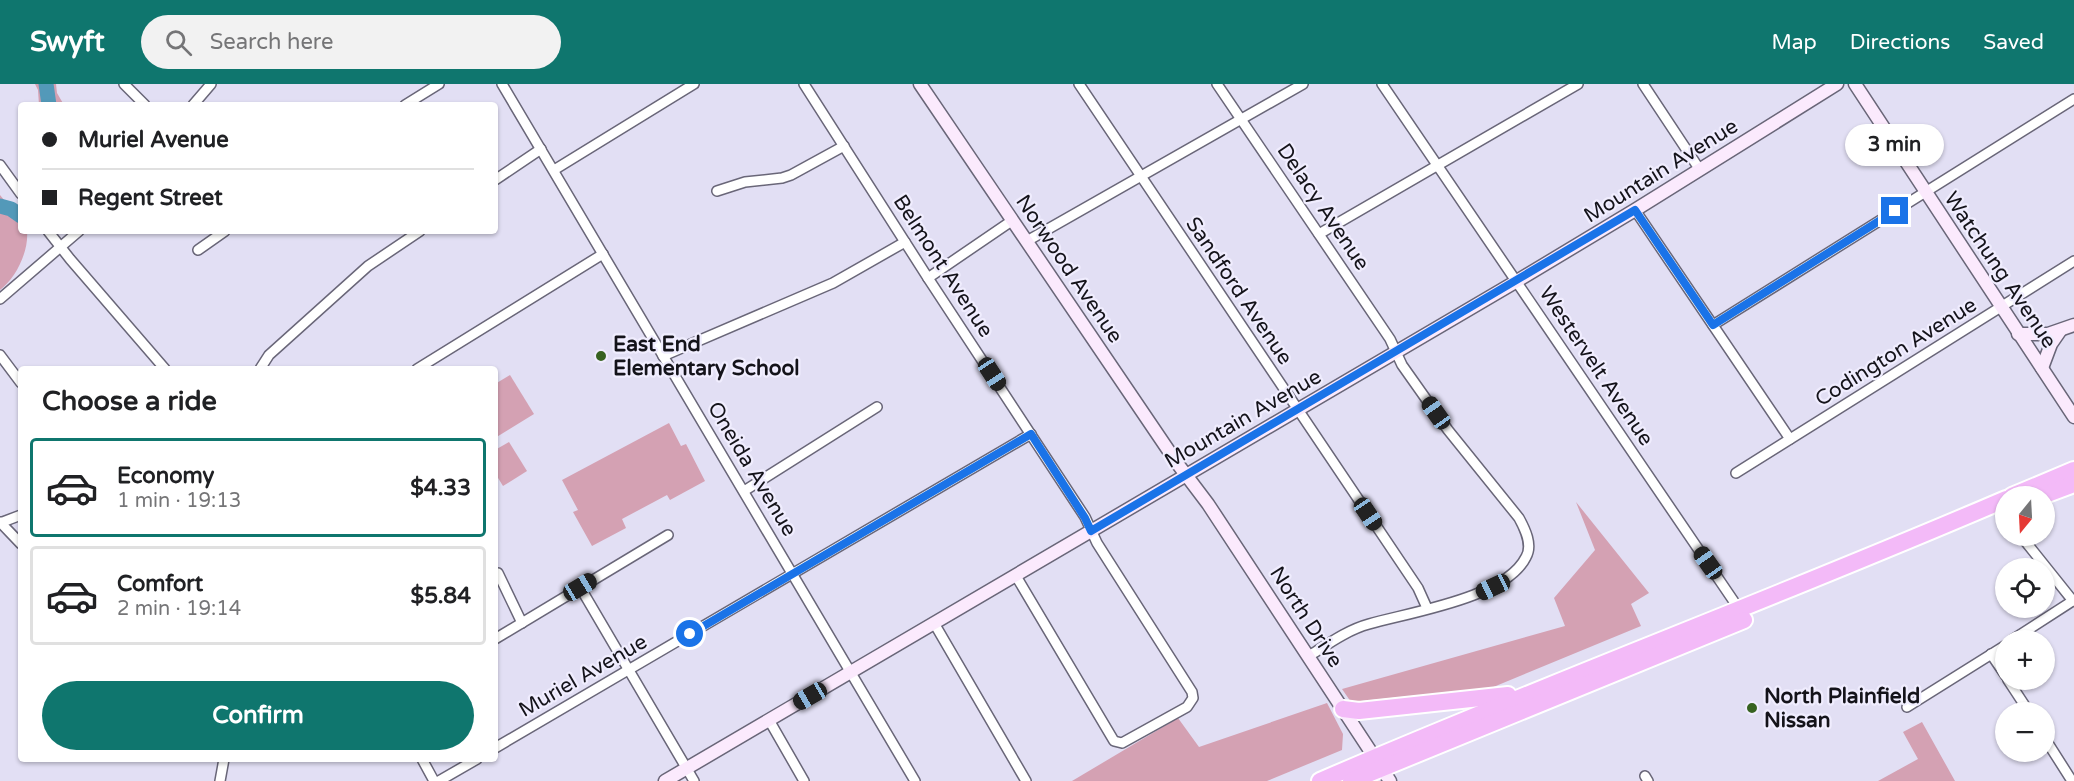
<!DOCTYPE html>
<html lang="en">
<head>
<meta charset="utf-8">
<style>
  :root { --surface:#fff; --page:#f2f2f2; --text:#202124; --muted:#757577; --line:#e0e0e0; --accent:#0f766e }
  body { margin:0; font-family:"Varela Round",sans-serif; background:var(--page); color:var(--text); height:100vh; display:flex; flex-direction:column; font-size:22px; white-space:nowrap }
  * { box-sizing:border-box; margin:0 }
  p { font-size:20px; color:var(--muted) }
  .icon { flex:none; width:33px; height:33px; fill:none; stroke:currentColor; stroke-width:2; stroke-linecap:round; stroke-linejoin:round }
  .map { position:relative; flex:1; overflow:hidden }
  .panel { position:absolute; left:18px; top:282px; width:480px; height:396px; display:flex; flex-direction:column; background:var(--surface); border-radius:6px; box-shadow:0 2px 4px #0004 }
  .panel>* { flex:none }
  .top-card { position:absolute; left:18px; top:18px; width:480px; height:132px; border-radius:6px; box-shadow:0 2px 4px #0004; display:grid; align-content:center; height:132px; padding:0 24px; background:var(--surface) }
  .needle { width:39px; rotate:198deg }
  .controls { position:absolute; left:1995px; top:402px; display:grid; gap:12px }
  .controls a { display:grid; place-items:center; width:60px; height:60px; border-radius:50%; background:var(--surface); box-shadow:0 2px 4px #0004; font-size:30px }
  .end { position:absolute; width:27px; height:27px; margin:-14px; border:8px solid #1a73e8; background:#fff; box-shadow:0 0 0 3px #fff }
  .from { border-radius:50% }
  .bubble { position:absolute; height:42px; border-radius:21px; background:var(--surface); box-shadow:0 2px 4px #0004; font-size:20px; font-weight:700; line-height:42px; text-align:center }
  .car { position:absolute; width:18px; height:36px; margin:-18px -9px; border-radius:8px; box-shadow:0 0 4px 2px #0007; background:linear-gradient(#222 24%,#8ab4d8 0 40%,#222 0 76%,#8ab4d8 0 86%,#222 0) }
  .top-card b { display:flex; align-items:center; gap:21px; height:57px; font-size:22px }
  .top-card b+b { border-top:2px solid var(--line) }
  .top-card i { width:15px; height:15px; background:var(--text) }
  ul { padding:0; list-style:none }
  li { display:flex; align-items:center; gap:18px; height:99px; margin:0 12px 9px; padding:0 12px; border:3px solid var(--line); border-radius:6px }
  li div { flex:1 }
  li b { display:block; font-size:22px }
  li em { font-style:normal; font-weight:700 }
  li.active { border-color:var(--accent) }
  li>.icon { width:54px; height:54px; stroke-width:1.5 }
  h2 { padding:0 24px; font-size:27px; line-height:72px }
  .button { display:flex; gap:12px; margin-top:auto; padding:12px 24px }
  .button a { flex:1; height:69px; border-radius:36px; background:var(--accent); color:#fff; font-size:24px; font-weight:700; line-height:69px; text-align:center }
  header { display:flex; align-items:center; gap:36px; box-sizing:border-box; height:84px; padding:0 30px; background:var(--accent); color:#fff }
  header strong { font-size:28px }
  nav { display:flex; gap:33px; margin-inline-start:auto; font-size:21px }
  .search { width:420px; height:54px; background:var(--page); display:flex; align-items:center; gap:15px; box-sizing:border-box; padding:0 21px; border-radius:33px; color:var(--muted); font-size:22px }
  .map>svg:first-child { display:block }
  .green { fill:#d4a1b3 }
  .lines { fill:none; stroke-linecap:round; stroke-linejoin:round }
  .river { stroke:#5399b9; stroke-width:15 }
  .street-casing { stroke:#696678; stroke-width:12 }
  .secondary-casing { stroke:#696678; stroke-width:15 }
  .highway-casing { stroke:#fff; stroke-width:20 }
  .street { stroke:#fff; stroke-width:9 }
  .secondary { stroke:#fbeafd; stroke-width:12 }
  .highway { stroke:#f3baf8; stroke-width:16 }
  .route { stroke:#1a73e8; stroke-width:8 }
  .poi-dot { fill:#376220; stroke:#f0edfe; stroke-width:2 }
  .labels { text-anchor:middle; dominant-baseline:central; stroke-width:4.5; stroke-linejoin:round; paint-order:stroke }
  .street-label { font-size:21px; fill:#14131a; stroke:#f0edfe }
  .poi-label { font-size:21px; font-weight:bold; fill:#14131a; stroke:#f0edfe; text-anchor:start }
</style>
</head>
<body>
<header>
<strong>Swyft</strong>
<div class="search"><svg class="icon" aria-label="search" viewBox="0 0 24 24"><circle cx="10" cy="10" r="6"/><path d="M15 15l6 6"/></svg>Search here</div>
<nav><a>Map</a><a>Directions</a><a>Saved</a></nav>
</header>
<div class="map">
<svg width="2074" height="697" viewBox="0 0 2074 697">
  <rect width="100%" height="100%" fill="#e2dff4"/>
  <g class="green">
    <polygon points="35,0 56,0 57,9 64,21 39,21 38,6"/>
    <path d="M0,111L21,137V147H27C29,167 16,194 0,206Z"/>
    <polygon points="510,291 534,330 495,354 495,300"/>
    <polygon points="669,339 681,362 686,360 705,397 670,416 667,411 622,435 626,444 592,462 573,428 578,426 562,396"/>
    <polygon points="509,358 527,387 503,402 495,389 495,366"/>
    <polygon points="1576,418 1649,509 1631,520 1641,542 1491,604 1351,618 1342,605 1565,542 1554,514 1595,466"/>
    <polygon points="1327,619 1343,650 1342,666 1267,697 1072,697 1178,634 1199,663"/>
    <polygon points="1922,638 1955,697 1878,697 1918,675 1903,648"/>
  </g>
  <g class="lines">
    <g class="river">
      <polyline points="46,0 49,21"/>
      <polyline points="0,122 11,125 21,132"/>
    </g>
    <g class="street-casing">
      <g id="street">
        <polyline points="124,0 145,21"/>
        <polyline points="502,0 915,697"/>
        <polyline points="804,0 928,194 1085,433 1097,459 1192,608 1193,614 1187,623 1122,659 1114,657 1016,492"/>
        <polyline points="1079,0 1418,504 1427,524"/>
        <path d="M1217,0L1390,255L1402,281L1448,346L1519,434C1525,445 1533,461 1526,473C1506,514 1411,528 1369,540C1347,546 1328,560 1309,572"/>
        <polyline points="1382,0 1739,525"/>
        <polyline points="1643,0 1700,86"/>
        <polyline points="193,21 211,0"/>
        <polyline points="405,21 439,0"/>
        <polyline points="0,81 21,110"/>
        <polyline points="554,86 694,0"/>
        <polyline points="495,96 541,65"/>
        <polyline points="717,107 745,98 782,94 791,91 844,62"/>
        <polyline points="1635,126 1790,355"/>
        <polyline points="48,147 70,175 165,285"/>
        <polyline points="1319,150 1578,0"/>
        <polyline points="1027,157 1303,0"/>
        <polyline points="198,166 225,147"/>
        <polyline points="928,194 1013,136"/>
        <polyline points="0,215 79,147"/>
        <polyline points="1713,241 2074,15"/>
        <polyline points="0,271 21,299"/>
        <polyline points="663,272 833,199 905,158"/>
        <polyline points="260,285 269,271 368,182 420,147"/>
        <polyline points="417,285 603,170"/>
        <polyline points="1736,389 2074,177"/>
        <polyline points="744,407 877,323"/>
        <polyline points="2003,429 2006,433"/>
        <polyline points="0,438 21,460"/>
        <polyline points="0,439 21,431"/>
        <polyline points="2021,452 2073,517"/>
        <polyline points="498,489 522,539"/>
        <polyline points="580,503 694,697"/>
        <polyline points="934,539 1026,697"/>
        <polyline points="495,555 668,451"/>
        <polyline points="2012,556 2074,516"/>
        <polyline points="1991,570 2006,592"/>
        <polyline points="2008,596 2029,628"/>
        <polyline points="1907,623 2006,561"/>
        <polyline points="769,636 804,697"/>
        <polyline points="2044,653 2072,697"/>
        <polyline points="495,664 1031,350"/>
        <polyline points="422,675 434,697"/>
        <polyline points="1645,692 1648,697"/>
        <polyline points="220,697 224,675"/>
        <polyline points="439,697 477,675"/>
      </g>
    </g>
    <g class="secondary-casing">
      <g id="secondary">
        <polyline points="920,0 1177,379 1208,420 1390,697"/>
        <polyline points="1855,0 2074,333"/>
        <polyline points="2018,250 2048,250 2074,241"/>
        <polyline points="2042,284 2051,260 2060,247"/>
        <polyline points="665,697 1517,197 1635,126 1837,0"/>
      </g>
    </g>
    <g class="highway-casing">
      <g id="highway">
        <polyline points="2012,412 2074,386"/>
        <polyline points="2042,412 2074,400"/>
        <polyline points="1343,625 1359,627 1508,611"/>
        <path d="M1320,697C1547,599 1778,513 2006,415"/>
        <polyline points="1351,697 1744,536"/>
      </g>
    </g>
    <use href="#street" class="street"/>
    <use href="#secondary" class="secondary"/>
    <use href="#highway" class="highway"/>
  </g>
  <g class="lines">
    <polyline class="route" points="690,550 1031,350 1085,434 1091,447 1635,126 1713,241 1895,127"/>
  </g>
  <g class="poi-dot">
    <circle cx="601" cy="272" r="6"/>
    <circle cx="1752" cy="624" r="6"/>
  </g>
  <g class="labels">
    <g class="street-label">
      <text transform="translate(1661 87) rotate(-32)">Mountain Avenue</text>
      <text transform="translate(1323 123) rotate(56)">Delacy Avenue</text>
      <text transform="translate(943 182) rotate(57)">Belmont Avenue</text>
      <text transform="translate(1069 185) rotate(56)">Norwood Avenue</text>
      <text transform="translate(2000 186) rotate(56)">Watchung Avenue</text>
      <text transform="translate(1239 207) rotate(56)">Sandford Avenue</text>
      <text transform="translate(1896 268) rotate(-32)">Codington Avenue</text>
      <text transform="translate(1596 282) rotate(56)">Westervelt Avenue</text>
      <text transform="translate(1243 335) rotate(-30)">Mountain Avenue</text>
      <text transform="translate(752 385) rotate(59)">Oneida Avenue</text>
      <text transform="translate(1306 533) rotate(57)">North Drive</text>
      <text transform="translate(583 592) rotate(-30)">Muriel Avenue</text>
    </g>
    <g class="poi-label">
      <text x="613" y="260">East End<tspan x="613" dy="24">Elementary School</tspan></text>
      <text x="1764" y="612">North Plainfield<tspan x="1764" dy="24">Nissan</tspan></text>
    </g>
  </g>
</svg>
<div class="controls">
<a><svg class="needle" viewBox="-14 -14 28 28"><path d="M0-13l5 13h-10z" fill="#e53935"/><path d="M0 13l5-13h-10z" fill="#757577"/></svg></a>
<a><svg class="icon" aria-label="locate" viewBox="0 0 24 24"><circle cx="12" cy="12" r="6"/><path d="M12 2v4M12 18v4M2 12h4M18 12h4"/></svg></a>
<a>+</a>
<a>−</a>
</div>
<i class="end from" style="left:690px;top:550px"></i>
<i class="end" style="left:1895px;top:127px"></i>
<div class="bubble" style="left:1845px;top:40px;width:99px">3 min</div>
<i class="car" style="left:992px;top:290px;rotate:147deg"></i>
<i class="car" style="left:1436px;top:329px;rotate:325deg"></i>
<i class="car" style="left:1368px;top:430px;rotate:146deg"></i>
<i class="car" style="left:1708px;top:479px;rotate:325deg"></i>
<i class="car" style="left:580px;top:503px;rotate:59deg"></i>
<i class="car" style="left:1493px;top:503px;rotate:245deg"></i>
<i class="car" style="left:810px;top:612px;rotate:240deg"></i>
<div class="top-card">
<b><i class="from"></i>Muriel Avenue</b>
<b><i></i>Regent Street</b>
</div>
<section class="panel">
<h2>Choose a ride</h2>
<ul>
<li class="active"><svg class="icon" aria-label="car" viewBox="0 0 24 24"><path d="M5 17H2v-5l4-1 3-4h7l3 4 3 1v5h-3M9 17h6M6 11h13"/><circle cx="7" cy="17" r="2"/><circle cx="17" cy="17" r="2"/></svg><div><b>Economy</b><p>1 min · 19:13</p></div><em>$4.33</em></li>
<li><svg class="icon" aria-label="car" viewBox="0 0 24 24"><path d="M5 17H2v-5l4-1 3-4h7l3 4 3 1v5h-3M9 17h6M6 11h13"/><circle cx="7" cy="17" r="2"/><circle cx="17" cy="17" r="2"/></svg><div><b>Comfort</b><p>2 min · 19:14</p></div><em>$5.84</em></li>
</ul>
<div class="button"><a>Confirm</a></div>
</section>
</div>
</body>
</html>
